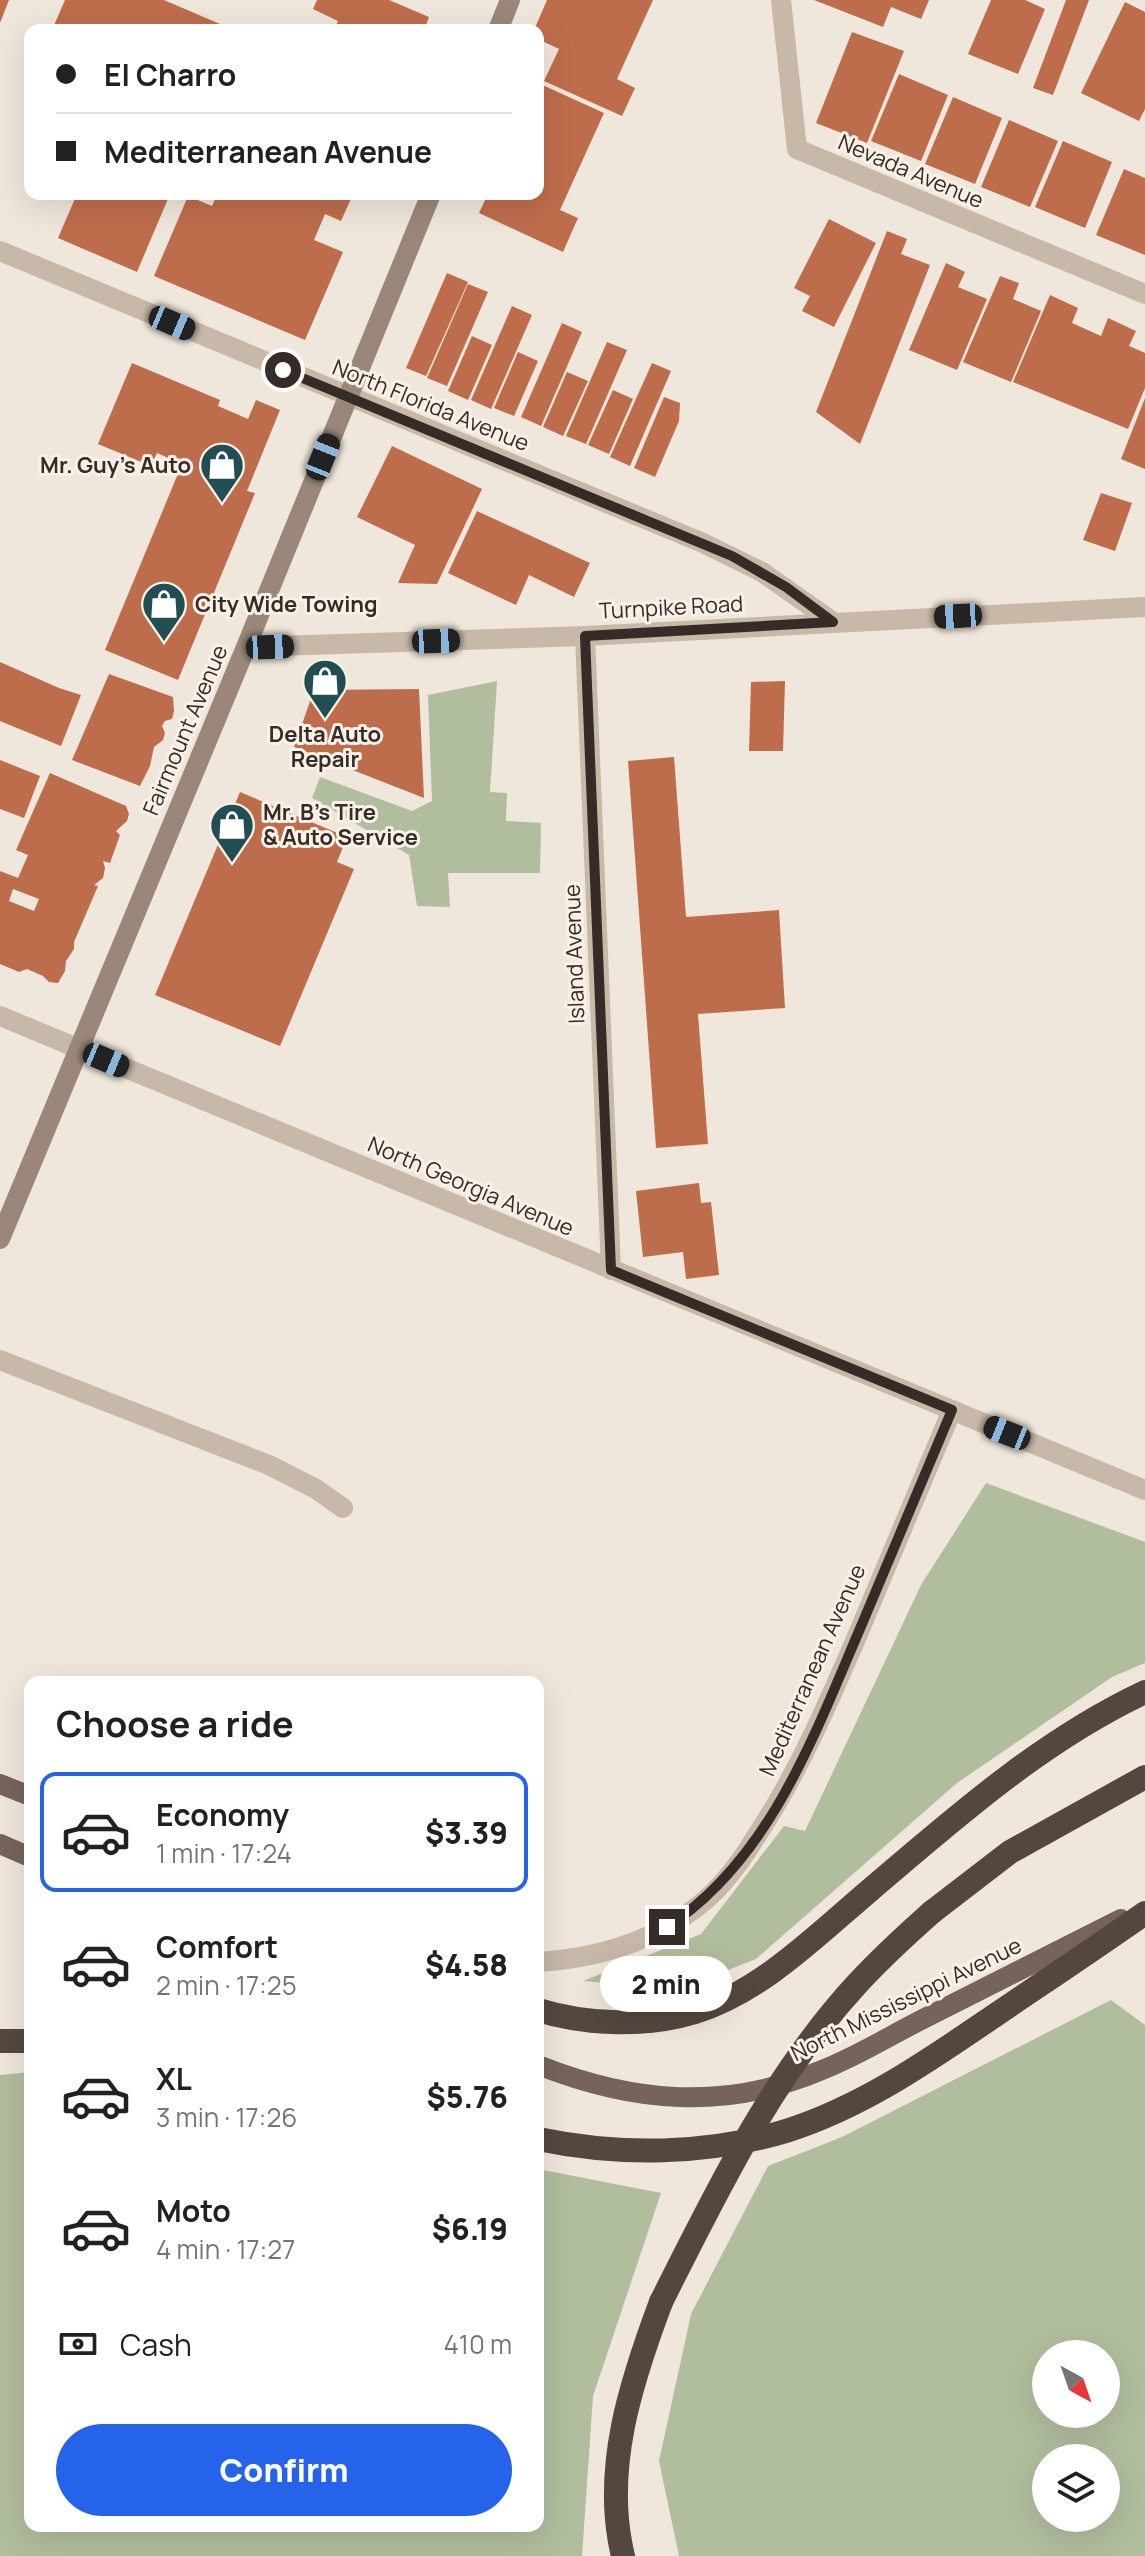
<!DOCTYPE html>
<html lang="en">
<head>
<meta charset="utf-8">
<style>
  :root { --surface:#fff; --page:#f6f6f6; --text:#202124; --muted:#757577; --line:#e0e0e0; --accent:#2563eb }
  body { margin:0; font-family:Manrope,sans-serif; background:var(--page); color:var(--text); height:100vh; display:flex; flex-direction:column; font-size:30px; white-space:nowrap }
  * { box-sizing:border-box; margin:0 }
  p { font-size:26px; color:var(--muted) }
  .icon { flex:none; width:44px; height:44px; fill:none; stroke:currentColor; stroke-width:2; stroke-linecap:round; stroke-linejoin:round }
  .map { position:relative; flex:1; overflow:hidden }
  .drawer { position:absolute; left:24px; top:1676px; width:520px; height:856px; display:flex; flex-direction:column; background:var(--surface); border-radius:16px; box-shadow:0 8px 32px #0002 }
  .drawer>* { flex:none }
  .guide { position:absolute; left:24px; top:24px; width:520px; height:176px; border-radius:16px; box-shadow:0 8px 32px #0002; display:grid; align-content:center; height:176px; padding:0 32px; background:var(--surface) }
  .needle { width:52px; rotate:140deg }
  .controls { position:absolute; left:1032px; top:2340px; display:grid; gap:16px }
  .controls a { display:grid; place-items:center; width:88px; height:88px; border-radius:50%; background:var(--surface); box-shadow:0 8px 32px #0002; font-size:40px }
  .end { position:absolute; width:36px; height:36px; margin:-18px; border:10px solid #352c28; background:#fff; box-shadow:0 0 0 4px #fff }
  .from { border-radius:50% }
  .bubble { position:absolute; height:56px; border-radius:28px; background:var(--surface); box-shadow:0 8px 32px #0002; font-size:26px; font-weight:800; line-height:56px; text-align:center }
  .car { position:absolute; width:24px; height:48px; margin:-24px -12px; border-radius:10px; box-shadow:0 0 6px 2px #0007; background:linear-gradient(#222 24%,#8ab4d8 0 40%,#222 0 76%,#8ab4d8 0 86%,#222 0) }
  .guide b { display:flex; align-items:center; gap:28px; height:76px; font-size:30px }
  .guide b+b { border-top:2px solid var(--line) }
  .guide i { width:20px; height:20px; background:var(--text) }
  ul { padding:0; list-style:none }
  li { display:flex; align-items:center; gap:24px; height:120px; margin:0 16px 12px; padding:0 16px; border:4px solid transparent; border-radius:16px }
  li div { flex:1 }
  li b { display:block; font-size:30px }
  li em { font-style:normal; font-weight:800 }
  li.current { border-color:var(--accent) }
  li>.icon { width:72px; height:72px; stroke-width:1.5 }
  h2 { padding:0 32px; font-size:36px; line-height:96px }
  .pay { display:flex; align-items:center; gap:20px; height:88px; padding:0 32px; font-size:30px }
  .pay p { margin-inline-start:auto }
  .action { display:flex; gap:16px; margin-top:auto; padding:16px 32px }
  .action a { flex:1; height:92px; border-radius:48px; background:var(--accent); color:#fff; font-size:32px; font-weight:800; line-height:92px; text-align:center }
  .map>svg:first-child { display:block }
  .green { fill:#b1be9d; fill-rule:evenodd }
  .building { fill:#be6d4c; fill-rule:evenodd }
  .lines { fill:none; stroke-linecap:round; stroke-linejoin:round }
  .lane { stroke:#c7b8a8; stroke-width:20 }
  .street { stroke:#c7b8a8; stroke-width:20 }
  .secondary { stroke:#9b877a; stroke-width:20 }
  .primary { stroke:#76645a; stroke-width:20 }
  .highway { stroke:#554740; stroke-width:24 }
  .highway-bridge { stroke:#554740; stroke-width:24 }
  .route { stroke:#352c28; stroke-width:10 }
  .labels { text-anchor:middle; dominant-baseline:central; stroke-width:6; stroke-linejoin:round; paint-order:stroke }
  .street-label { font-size:22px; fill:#352c28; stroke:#f8f1e8 }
  .poi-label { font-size:22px; font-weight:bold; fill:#352c28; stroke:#f8f1e8; text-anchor:start }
</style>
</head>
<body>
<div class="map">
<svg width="1145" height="2556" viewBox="0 0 1145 2556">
  <rect width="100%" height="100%" fill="#f0e7dc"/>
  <g class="green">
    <polygon points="497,681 490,792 507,793 506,821 541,823 540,873 448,873 450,907 417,906 409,855 312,798 320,777 412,811 432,801 428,695"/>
    <polygon points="986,1483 1145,1542 1145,1663 1112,1677 957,1783 756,1959 680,1989 583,1981 701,1934 784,1826 805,1831 921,1585"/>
    <path d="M1111,2000L1145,2025V2556H679L659,2461L691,2314L768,2166L842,2137ZM1106,2354V2414H1046V2354ZM1106,2458V2518H1046V2458Z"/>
    <polygon points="30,2072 30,2526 538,2526 538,2169 661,2193 593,2396 582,2556 0,2556 0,2075"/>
  </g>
  <g class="building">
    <polygon points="0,0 9,0 0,23"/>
    <polygon points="65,0 164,0 234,30 52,30"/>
    <polygon points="317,0 389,0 429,17 424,30 334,30 338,21 313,9"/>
    <polygon points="547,0 653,0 617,79 635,88 622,116 544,81 559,49 538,39 538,30 534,30"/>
    <polygon points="814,0 929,0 921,19 891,7 883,27"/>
    <polygon points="991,0 1025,0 1045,9 1018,74 968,54"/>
    <polygon points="1066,0 1089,0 1053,95 1033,88"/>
    <polygon points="1125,2 1145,12 1145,109 1139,121 1081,93"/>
    <polygon points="852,32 904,51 867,143 816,123"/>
    <polygon points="899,74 948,95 921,161 871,141"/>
    <polygon points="538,83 604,113 560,210 578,218 563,252 479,213 488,194 538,194"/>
    <polygon points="953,97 1002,118 975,184 925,164"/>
    <polygon points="1009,120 1058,141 1030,207 981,187"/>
    <polygon points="1063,141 1112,162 1085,228 1035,207"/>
    <polygon points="1124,169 1145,178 1145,255 1096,235"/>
    <polygon points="77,194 170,194 137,272 58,238"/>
    <polygon points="217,194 353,194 341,221 325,214 314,240 343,252 305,340 154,276 188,196 212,206"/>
    <polygon points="829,219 876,243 834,327 802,311 810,296 794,288"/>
    <polygon points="887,231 907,239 901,254 930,265 860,444 816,412"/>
    <polygon points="946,263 965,272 958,287 987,299 957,370 909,350"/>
    <polygon points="447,273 468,282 426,376 406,368"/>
    <polygon points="1000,276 1019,283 1013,299 1041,311 1011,382 963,362"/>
    <polygon points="468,284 488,292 447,386 427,378"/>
    <polygon points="1050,295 1078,308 1072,323 1101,336 1108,318 1136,331 1129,346 1145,353 1145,388 1128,429 1013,382"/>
    <polygon points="512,306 532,315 491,409 471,400"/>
    <polygon points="562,323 582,332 541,426 521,417"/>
    <polygon points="472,336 492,345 468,400 448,391"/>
    <polygon points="607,342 627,350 586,444 566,436"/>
    <polygon points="518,352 538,361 514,416 494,408"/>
    <polygon points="132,363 220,400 218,406 248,419 256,400 280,410 247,491 255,493 178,680 105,650 182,464 157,453 151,466 98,444"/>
    <polygon points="652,363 671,371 630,466 610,457"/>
    <polygon points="567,372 588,381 563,436 543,427"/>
    <polygon points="613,390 633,399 609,454 588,445"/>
    <polygon points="664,397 680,403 679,421 655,477 634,468"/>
    <polygon points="1145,398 1145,469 1121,459"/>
    <polygon points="392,446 482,489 437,584 398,583 415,545 357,517"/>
    <polygon points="1101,493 1132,503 1115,551 1083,540"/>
    <polygon points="477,511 590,563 574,597 529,575 516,605 448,573"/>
    <polygon points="0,662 59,688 81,695 61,746 0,721"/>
    <polygon points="109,674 173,697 174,711 172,719 165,721 162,726 165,733 163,740 154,747 150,766 140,786 72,760"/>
    <polygon points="785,681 783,751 749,751 751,682"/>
    <polygon points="419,689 424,798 294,747 314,690"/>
    <polygon points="674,757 686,917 779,910 785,1008 698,1014 708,1144 656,1148 628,761"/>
    <polygon points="0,760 40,776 24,818 0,809"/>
    <path d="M50,773L126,806L129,814L127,821L116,831L120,835L110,863L103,861L105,868L103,878L94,885L98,886L74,942V949L66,961L65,971L58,983L49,982L43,976L27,969L19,972L0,964V871L18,878L28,855L16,850ZM13,889L39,899L34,911L9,901Z"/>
    <polygon points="240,792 347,837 337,862 354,869 280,1046 155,995"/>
    <polygon points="699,1183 701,1203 711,1202 719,1275 686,1279 683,1252 643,1257 636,1191"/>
  </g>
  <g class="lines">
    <polyline class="lane" points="0,1360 269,1465 316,1489 343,1508"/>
    <g class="street">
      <polyline points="781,0 797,149 1145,294"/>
      <polyline points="0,251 703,543 762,572 833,622"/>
      <polyline points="585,636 611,1270"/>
      <polyline points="246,647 585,636 1145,607"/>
      <polyline points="0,1016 1145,1490"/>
      <path d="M538,1962C601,1958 662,1939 710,1896C731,1876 746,1853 761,1829C801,1767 829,1701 858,1634C889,1559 921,1485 952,1410"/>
    </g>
    <g class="secondary">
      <polyline points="498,30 510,0"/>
      <polyline points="0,1239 246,647 431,194"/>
    </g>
    <g class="primary">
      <polyline points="0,1784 30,1796"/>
      <polyline points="0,1844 30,1857"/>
      <path d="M538,2065C634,2103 725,2111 822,2070C858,2056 891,2035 925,2018C991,1985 1056,1952 1121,1919"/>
    </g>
    <g class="highway">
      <polyline points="932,1912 1010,1852 1145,1777"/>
      <path d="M538,2010C587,2025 646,2027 695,2012C762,1991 817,1935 869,1891C956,1817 1041,1741 1145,1692"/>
      <polyline points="0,2041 30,2041"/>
      <path d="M538,2139C620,2156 706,2155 786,2131C862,2107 928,2061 994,2016C1044,1982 1095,1948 1145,1913"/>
      <path d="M623,2556C602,2470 631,2382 661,2302"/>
    </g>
    <path class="highway-bridge" d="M661,2302C717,2191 772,2076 857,1984C880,1959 906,1935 932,1912"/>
  </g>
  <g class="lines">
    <path class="route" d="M283,370L732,556L786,587L833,622L585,636L611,1270L952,1410C922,1481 892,1553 862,1624C815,1733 771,1859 667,1927"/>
  </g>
  <defs>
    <g id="shop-pin" transform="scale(2.3)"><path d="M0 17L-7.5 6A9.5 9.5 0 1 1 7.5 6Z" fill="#204e53" stroke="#f8f1e8"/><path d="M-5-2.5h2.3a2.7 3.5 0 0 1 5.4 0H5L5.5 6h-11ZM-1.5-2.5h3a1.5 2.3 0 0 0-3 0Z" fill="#fff"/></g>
  </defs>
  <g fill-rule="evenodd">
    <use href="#shop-pin" x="222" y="465"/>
    <use href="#shop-pin" x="164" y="604"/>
    <use href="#shop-pin" x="325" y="681"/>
    <use href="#shop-pin" x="232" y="825"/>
  </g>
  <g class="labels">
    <g class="street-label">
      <text transform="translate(911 171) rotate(23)">Nevada Avenue</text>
      <text transform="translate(431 405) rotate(22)">North Florida Avenue</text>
      <text transform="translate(671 607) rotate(-3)">Turnpike Road</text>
      <text transform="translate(185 730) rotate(-67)">Fairmount Avenue</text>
      <text transform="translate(574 954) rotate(-92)">Island Avenue</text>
      <text transform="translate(471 1186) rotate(23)">North Georgia Avenue</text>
      <text transform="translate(812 1670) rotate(-66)">Mediterranean Avenue</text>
      <text transform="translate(906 1999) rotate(-26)">North Mississippi Avenue</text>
    </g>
    <g class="poi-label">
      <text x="191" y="465" text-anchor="end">Mr. Guy's Auto</text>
      <text x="195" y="604">City Wide Towing</text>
      <text x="325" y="734" text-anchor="middle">Delta Auto<tspan x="325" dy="25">Repair</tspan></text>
      <text x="263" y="812">Mr. B's Tire<tspan x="263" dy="25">&amp; Auto Service</tspan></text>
    </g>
  </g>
</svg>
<div class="controls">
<a><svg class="needle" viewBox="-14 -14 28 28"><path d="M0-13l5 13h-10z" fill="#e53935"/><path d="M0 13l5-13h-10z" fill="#757577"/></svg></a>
<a><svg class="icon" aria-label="layers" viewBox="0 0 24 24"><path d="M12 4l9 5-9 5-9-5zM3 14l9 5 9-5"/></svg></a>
</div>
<i class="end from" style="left:283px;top:370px"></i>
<i class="end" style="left:667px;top:1927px"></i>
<div class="bubble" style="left:600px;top:1956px;width:132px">2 min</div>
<i class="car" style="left:172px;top:323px;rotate:113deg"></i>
<i class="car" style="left:323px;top:457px;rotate:22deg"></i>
<i class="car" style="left:958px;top:616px;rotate:267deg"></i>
<i class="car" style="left:436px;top:641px;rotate:88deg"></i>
<i class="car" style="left:270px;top:647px;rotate:88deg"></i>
<i class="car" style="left:106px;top:1060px;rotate:113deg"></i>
<i class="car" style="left:1007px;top:1433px;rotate:292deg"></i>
<div class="guide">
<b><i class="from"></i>El Charro</b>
<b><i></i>Mediterranean Avenue</b>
</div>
<section class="drawer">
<h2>Choose a ride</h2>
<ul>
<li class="current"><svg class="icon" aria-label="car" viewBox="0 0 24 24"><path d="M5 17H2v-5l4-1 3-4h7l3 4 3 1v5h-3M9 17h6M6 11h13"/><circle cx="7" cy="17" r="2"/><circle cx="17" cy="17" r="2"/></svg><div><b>Economy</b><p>1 min · 17:24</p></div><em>$3.39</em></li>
<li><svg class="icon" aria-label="car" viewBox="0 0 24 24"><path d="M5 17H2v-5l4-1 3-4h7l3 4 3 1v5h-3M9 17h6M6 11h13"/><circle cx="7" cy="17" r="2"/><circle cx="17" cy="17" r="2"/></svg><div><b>Comfort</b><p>2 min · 17:25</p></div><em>$4.58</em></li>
<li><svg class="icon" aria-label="car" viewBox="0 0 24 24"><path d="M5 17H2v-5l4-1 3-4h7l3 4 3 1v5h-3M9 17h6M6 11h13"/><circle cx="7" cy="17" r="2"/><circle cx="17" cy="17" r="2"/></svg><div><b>XL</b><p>3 min · 17:26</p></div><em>$5.76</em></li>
<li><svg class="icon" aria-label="car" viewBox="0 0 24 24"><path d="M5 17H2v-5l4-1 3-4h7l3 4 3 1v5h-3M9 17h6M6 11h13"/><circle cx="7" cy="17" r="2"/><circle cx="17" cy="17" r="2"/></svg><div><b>Moto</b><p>4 min · 17:27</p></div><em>$6.19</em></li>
</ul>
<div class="pay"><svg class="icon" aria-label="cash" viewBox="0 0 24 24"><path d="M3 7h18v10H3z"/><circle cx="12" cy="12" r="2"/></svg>Cash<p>410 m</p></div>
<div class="action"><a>Confirm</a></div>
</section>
</div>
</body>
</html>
